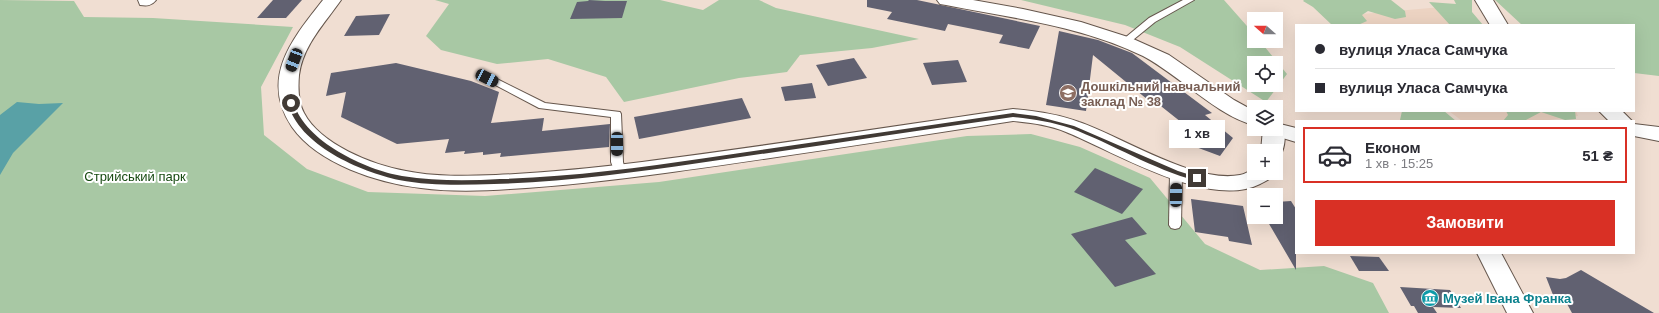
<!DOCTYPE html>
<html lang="uk">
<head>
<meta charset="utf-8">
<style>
  :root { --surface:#fff; --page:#f2f2f3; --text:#2b2b33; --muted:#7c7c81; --line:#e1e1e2; --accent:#d93025 }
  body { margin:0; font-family:Arial,sans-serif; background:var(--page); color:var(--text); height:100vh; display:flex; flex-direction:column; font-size:15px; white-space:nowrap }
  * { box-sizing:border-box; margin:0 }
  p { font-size:13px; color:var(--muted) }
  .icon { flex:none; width:22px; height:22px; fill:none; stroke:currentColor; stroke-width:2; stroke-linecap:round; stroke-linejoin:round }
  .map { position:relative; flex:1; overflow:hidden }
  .details { position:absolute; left:1295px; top:120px; width:340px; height:134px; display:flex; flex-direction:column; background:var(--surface); border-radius:0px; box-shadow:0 4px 16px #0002 }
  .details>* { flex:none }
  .hud { position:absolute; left:1295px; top:24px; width:340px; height:88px; border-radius:0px; box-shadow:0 4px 16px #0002; display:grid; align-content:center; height:88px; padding:0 20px; background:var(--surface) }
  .needle { width:26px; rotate:291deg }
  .buttons { position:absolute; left:1247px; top:12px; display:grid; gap:8px }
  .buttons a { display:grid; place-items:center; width:36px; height:36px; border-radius:0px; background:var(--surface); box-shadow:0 4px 16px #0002; font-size:20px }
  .end { position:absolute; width:18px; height:18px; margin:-9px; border:5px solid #413a35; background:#fff; box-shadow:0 0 0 2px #fff }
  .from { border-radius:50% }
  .bubble { position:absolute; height:28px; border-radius:0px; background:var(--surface); box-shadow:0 4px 16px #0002; font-size:13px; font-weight:700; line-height:28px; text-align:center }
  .car { position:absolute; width:12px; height:24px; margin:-12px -6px; border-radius:5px; box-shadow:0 0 3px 1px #0007; background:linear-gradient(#222 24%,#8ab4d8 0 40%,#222 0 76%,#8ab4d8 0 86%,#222 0) }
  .hud b { display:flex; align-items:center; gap:14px; height:38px; font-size:15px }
  .hud b+b { border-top:1px solid var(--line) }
  .hud i { width:10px; height:10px; background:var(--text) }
  ul { padding:7px 0 0; list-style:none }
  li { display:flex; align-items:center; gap:12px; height:56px; margin:0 8px 6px; padding:0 12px; border:2px solid var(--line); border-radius:0px }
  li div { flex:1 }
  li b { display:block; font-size:15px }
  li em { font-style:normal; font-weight:700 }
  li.current { border-color:var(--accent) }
  li>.icon { width:36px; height:36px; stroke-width:1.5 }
  .primary-button { display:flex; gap:8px; margin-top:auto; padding:8px 20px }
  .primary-button a { flex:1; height:46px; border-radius:0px; background:var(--accent); color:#fff; font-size:16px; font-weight:700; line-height:46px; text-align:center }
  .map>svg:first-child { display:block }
  .built { fill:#ecd3c2 }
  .green { fill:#a8c8a4; fill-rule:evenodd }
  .water { fill:#59a1a6 }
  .building { fill:#616171 }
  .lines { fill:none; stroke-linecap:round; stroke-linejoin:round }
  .lane-casing { stroke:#65564c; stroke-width:2 }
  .street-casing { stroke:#65564c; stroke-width:2 }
  .secondary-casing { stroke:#65564c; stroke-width:2 }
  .lane { fill:#fff; fill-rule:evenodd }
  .street { fill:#fff; fill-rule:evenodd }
  .secondary { fill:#fff; fill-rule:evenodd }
  .route { fill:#413a35 }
  .labels { text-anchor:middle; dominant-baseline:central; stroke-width:4; stroke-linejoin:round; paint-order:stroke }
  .education-label { font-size:13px; font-weight:bold; fill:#785e54; stroke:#fff; text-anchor:start }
  .park-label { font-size:13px; fill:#174a11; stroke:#fff }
  .culture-label { font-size:13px; font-weight:bold; fill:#0d838f; stroke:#fff; text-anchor:start }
</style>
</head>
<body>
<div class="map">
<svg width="1659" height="313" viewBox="0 0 1659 313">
  <rect width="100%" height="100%" fill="#f0ded2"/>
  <g class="built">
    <polygon points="1453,6 1477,25 1339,25 1328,17"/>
    <polygon points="1449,111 1576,111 1578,116 1542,121 1462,121"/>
  </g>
  <g class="green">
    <polygon points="0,0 74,1 84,17 153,18 293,27 261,87 264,135 307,169 368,192 485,196 659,182 967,136 1031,134 1080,147 1150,178 1205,244 1260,270 1324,266 1373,283 1389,313 0,313"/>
    <polygon points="435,0 660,0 703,10 719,0 759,0 776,8 919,39 872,48 800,55 787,72 739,78 624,102 606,77 548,59 497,64 441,50 426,36 449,4"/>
    <path d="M1021,0H1224L1254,34V41H1260L1287,74L1266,102L1180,47L1125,25ZM1254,63H1276V85H1254Z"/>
    <polygon points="1304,0 1391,0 1405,11 1406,17 1395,19 1368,11 1362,15 1367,21 1358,25 1332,25 1313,7 1303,1"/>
    <polygon points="1454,0 1472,0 1472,12 1483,25 1450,25 1429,2 1456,4"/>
    <polygon points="1495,0 1659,0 1659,76 1634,73 1634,25 1522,25"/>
    <polygon points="1402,111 1444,111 1456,121 1398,121 1400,120"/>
    <polygon points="1506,111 1575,111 1576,119 1565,120 1541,112 1524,121 1503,121 1508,115"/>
  </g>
  <polygon class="water" points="17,102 39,104 63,103 13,153 0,175 0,115"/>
  <g class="building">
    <polygon points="273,0 302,0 286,18 257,18"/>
    <polygon points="589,0 605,1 627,1 622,18 570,19 577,2 588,1"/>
    <polygon points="867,0 917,0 1040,26 1029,49 999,43 1003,35 948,24 945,31 887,19 892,12 867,7"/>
    <polygon points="390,14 379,35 344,36 356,16"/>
    <polygon points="1059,31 1098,40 1132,53 1212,113 1205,115 1233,138 1220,156 1169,137 1181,122 1157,103 1153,104 1093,55 1086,111 1046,105"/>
    <polygon points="854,58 867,78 828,86 816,65"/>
    <polygon points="958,60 967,82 932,85 923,63"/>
    <polygon points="396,63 471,81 499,92 491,123 544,118 542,131 610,124 609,147 500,157 501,153 483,155 483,152 464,154 465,151 445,153 449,139 397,144 341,117 346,92 326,96 331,73"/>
    <polygon points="812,83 816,98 785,101 781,87"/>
    <polygon points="742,98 751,118 639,139 634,117"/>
    <polygon points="1095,168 1143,189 1122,214 1074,192"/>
    <polygon points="1191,199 1243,206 1252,245 1229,241 1228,237 1195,232"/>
    <polygon points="1291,201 1296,209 1296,270 1265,217 1276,217 1276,202"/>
    <polygon points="1132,217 1147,234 1125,240 1156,274 1115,287 1071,234"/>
    <polygon points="1350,256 1379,257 1389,271 1359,271"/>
    <polygon points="1581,270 1654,313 1572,313 1566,302 1555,300 1546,277 1560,279 1566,278"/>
    <polygon points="1400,287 1450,290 1461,308 1433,307 1437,313 1418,313 1414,306 1411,306"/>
  </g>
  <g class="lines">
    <g class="lane-casing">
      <g id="lane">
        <polygon points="1183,0 1194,0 1155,22 1128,44 1122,44 1120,42 1149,18"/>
        <polygon points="487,74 545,103 620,112 621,114 623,162 626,173 624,176 616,176 611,162 611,117 539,108 484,79 482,77 484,75"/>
        <polygon points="1176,169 1180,170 1182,173 1181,225 1179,228 1175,229 1171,228 1169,225 1170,173 1172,170"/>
      </g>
    </g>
    <g class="street-casing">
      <g id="street">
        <path d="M138,0H156C151,6 147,6 140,5Z"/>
        <path d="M323,0H341C325,23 303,45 299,75C298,87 298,102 304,113C320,144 372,165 406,171C435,177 466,176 496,175C545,173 593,168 642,162C766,146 889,127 1013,109C1035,111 1058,114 1079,122C1123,137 1194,184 1240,175C1245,174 1250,171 1254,168V173H1274C1271,179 1266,181 1260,184C1209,210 1115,152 1066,132C1050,125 1031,123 1013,121C897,139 781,157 665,173C614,180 562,186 510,189C481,191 451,192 421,188C378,183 318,164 292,127C259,78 293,38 323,0Z"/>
        <polygon points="1475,0 1493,0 1508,25 1490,25"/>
        <polygon points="1599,111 1622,111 1632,121 1609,121"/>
        <path d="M1276,123L1281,124C1287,132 1285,148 1280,156L1276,157V151H1261L1263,129H1276Z"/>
        <polygon points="1634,124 1659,127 1659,141 1634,136"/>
      </g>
    </g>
    <g class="secondary-casing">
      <g id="secondary">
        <path d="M937,0H973L1023,9L1081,22L1131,38L1169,55L1234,100L1254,111V125C1217,116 1179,75 1143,56C1082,26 1012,18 946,5L940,4Z"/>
        <polygon points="1276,123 1296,128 1296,142 1269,134 1265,129 1276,129"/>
        <polygon points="1477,253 1501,253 1533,313 1507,313"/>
      </g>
    </g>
    <use href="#lane" class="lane"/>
    <use href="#street" class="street"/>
    <use href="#secondary" class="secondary"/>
  </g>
  <path class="route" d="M291,101L294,103C304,141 366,170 402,176C434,181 467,181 500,179C569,177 638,168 706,158C809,143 911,128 1013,113L1036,116L1074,126L1178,171L1200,178L1197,181C1152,169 1113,144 1070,128C1052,122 1032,119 1013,117C909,132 804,148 699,163C631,173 563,182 494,184C463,185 430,186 399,180C361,172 298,145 288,103Z"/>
  <defs>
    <g id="school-disc" transform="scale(0.9)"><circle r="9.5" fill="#8d6e63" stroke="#fff"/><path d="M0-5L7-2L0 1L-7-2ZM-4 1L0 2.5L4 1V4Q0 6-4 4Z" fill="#fff"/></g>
    <g id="museum-disc" transform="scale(0.9)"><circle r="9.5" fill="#0f9aa8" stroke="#fff"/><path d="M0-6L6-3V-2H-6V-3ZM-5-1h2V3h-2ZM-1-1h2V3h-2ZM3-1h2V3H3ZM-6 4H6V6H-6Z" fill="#fff"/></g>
  </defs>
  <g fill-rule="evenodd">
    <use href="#school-disc" x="1068" y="93"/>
    <use href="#museum-disc" x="1430" y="298"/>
  </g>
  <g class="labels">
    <g class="education-label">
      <text x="1081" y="86">Дошкільний навчальний<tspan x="1081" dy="15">заклад № 38</tspan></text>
    </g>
    <g class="park-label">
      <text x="135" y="176">Стрийський парк</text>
    </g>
    <g class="culture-label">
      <text x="1443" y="298">Музей Івана Франка</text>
    </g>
  </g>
</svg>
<div class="buttons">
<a><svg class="needle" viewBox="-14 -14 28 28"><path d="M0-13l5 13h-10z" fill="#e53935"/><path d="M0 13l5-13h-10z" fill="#7c7c81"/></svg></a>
<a><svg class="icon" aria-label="locate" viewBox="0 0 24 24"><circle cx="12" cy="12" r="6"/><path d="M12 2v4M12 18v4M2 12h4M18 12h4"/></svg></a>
<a><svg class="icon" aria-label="layers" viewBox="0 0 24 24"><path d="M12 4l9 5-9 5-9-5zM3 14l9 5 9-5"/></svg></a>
<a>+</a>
<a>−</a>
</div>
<i class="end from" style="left:291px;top:103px"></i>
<i class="end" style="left:1197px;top:178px"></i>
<div class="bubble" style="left:1169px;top:120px;width:56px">1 хв</div>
<i class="car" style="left:294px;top:60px;rotate:201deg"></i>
<i class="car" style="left:487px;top:78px;rotate:117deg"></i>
<i class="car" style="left:617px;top:144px;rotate:180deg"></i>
<i class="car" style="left:1176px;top:195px;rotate:1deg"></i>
<div class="hud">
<b><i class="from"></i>вулиця Уласа Самчука</b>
<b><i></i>вулиця Уласа Самчука</b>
</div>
<section class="details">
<ul>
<li class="current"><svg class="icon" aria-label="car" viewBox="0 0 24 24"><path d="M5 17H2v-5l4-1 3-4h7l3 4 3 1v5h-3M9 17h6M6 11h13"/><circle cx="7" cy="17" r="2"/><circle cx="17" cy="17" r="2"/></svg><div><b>Економ</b><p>1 хв · 15:25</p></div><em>51 ₴</em></li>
</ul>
<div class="primary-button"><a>Замовити</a></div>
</section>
</div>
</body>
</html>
